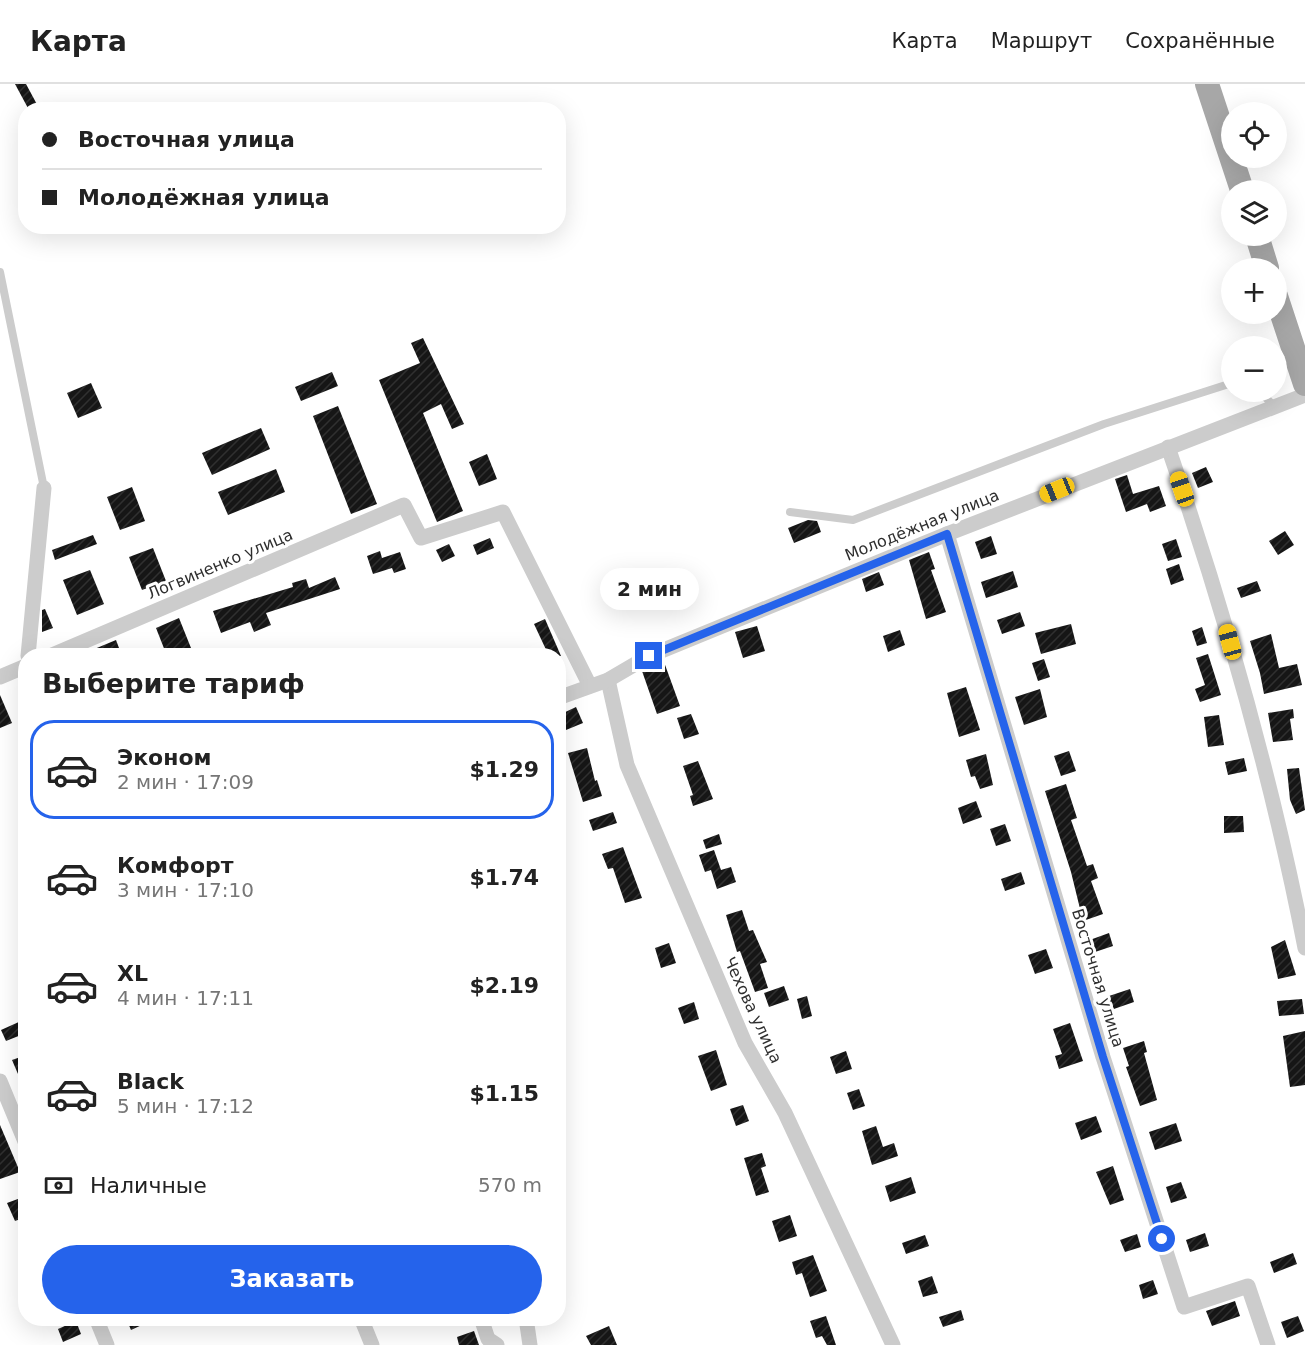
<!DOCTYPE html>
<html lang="ru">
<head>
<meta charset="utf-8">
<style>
  :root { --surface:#fff; --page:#f2f2f2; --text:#222; --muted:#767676; --line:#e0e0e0; --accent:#2563eb }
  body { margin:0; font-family:"DejaVu Sans",sans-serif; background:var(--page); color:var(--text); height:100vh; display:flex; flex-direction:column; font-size:22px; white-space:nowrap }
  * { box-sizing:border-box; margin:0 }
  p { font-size:20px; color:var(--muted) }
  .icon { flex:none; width:33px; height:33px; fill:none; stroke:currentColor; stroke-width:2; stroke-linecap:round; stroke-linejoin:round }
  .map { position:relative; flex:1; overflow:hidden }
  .sheet { position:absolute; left:18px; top:564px; width:548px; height:678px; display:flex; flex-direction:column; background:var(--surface); border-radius:24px; box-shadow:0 6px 24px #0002 }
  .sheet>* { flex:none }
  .hud { position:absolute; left:18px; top:18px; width:548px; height:132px; border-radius:24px; box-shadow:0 6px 24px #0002; display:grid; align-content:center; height:132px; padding:0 24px; background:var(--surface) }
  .fabs { position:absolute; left:1221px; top:18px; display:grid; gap:12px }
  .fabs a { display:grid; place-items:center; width:66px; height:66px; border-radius:50%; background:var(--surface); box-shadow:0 6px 24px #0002; font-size:30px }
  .end { position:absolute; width:27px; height:27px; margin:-14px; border:8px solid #2563eb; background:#fff; box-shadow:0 0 0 3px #fff }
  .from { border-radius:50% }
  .bubble { position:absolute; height:42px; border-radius:21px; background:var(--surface); box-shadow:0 6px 24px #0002; font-size:20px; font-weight:800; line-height:42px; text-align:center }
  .car { position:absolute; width:18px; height:36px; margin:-18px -9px; border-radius:8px; box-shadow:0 0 4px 2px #0007; background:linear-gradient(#f5c518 24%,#345 0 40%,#f5c518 0 76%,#345 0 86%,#f5c518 0) }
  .hud b { display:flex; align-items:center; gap:21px; height:57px; font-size:22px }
  .hud b+b { border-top:2px solid var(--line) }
  .hud i { width:15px; height:15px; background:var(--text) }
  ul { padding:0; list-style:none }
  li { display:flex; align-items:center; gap:18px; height:99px; margin:0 12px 9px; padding:0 12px; border:3px solid transparent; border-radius:24px }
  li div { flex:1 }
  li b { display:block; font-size:22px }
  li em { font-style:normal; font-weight:800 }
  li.current { border-color:var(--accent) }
  li>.icon { width:54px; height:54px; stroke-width:1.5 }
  h2 { padding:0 24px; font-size:27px; line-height:72px }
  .pay { display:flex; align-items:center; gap:15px; height:66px; padding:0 24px; font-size:22px }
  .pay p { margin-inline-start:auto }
  .action { display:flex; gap:12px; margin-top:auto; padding:12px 24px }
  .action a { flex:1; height:69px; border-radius:36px; background:var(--accent); color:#fff; font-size:24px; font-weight:800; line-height:69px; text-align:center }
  header { display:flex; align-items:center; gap:36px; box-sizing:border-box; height:84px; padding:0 30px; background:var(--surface); border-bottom:2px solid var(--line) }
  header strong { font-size:28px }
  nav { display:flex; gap:33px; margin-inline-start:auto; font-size:21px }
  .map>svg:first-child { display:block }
  .building { fill:url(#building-hatch) }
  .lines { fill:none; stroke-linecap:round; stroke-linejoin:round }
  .service { stroke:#ccc; stroke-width:8 }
  .minor { stroke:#ccc; stroke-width:15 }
  .primary { stroke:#a7a7a7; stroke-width:24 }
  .route { stroke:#2563eb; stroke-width:8 }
  .labels { text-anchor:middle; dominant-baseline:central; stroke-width:6; stroke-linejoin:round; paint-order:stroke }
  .street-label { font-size:16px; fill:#2f2f2f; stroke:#fff }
</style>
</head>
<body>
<header>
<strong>Карта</strong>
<nav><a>Карта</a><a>Маршрут</a><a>Сохранённые</a></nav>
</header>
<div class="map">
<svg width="1305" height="1261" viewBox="0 0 1305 1261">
  <defs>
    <pattern id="building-hatch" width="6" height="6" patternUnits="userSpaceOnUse" patternTransform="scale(1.5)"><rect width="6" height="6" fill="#161616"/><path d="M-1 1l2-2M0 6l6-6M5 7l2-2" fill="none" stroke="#303030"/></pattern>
  </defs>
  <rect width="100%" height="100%" fill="#fff"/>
  <g class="building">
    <polygon points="15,0 26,0 40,26 29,26"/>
    <polygon points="423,254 464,340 452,345 441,320 423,329 463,427 437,438 379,296 420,279 411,259"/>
    <polygon points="332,288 338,302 301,317 295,303"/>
    <polygon points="91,299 102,324 78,334 67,309"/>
    <polygon points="338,322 377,420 351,430 313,332"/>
    <polygon points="261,344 270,365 212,391 202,369"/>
    <polygon points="487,370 497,395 479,402 469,378"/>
    <polygon points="1206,383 1213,398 1198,404 1192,389"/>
    <polygon points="276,385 285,408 228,431 218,408"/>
    <polygon points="1127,391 1133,410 1159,402 1166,422 1150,428 1147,420 1126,428 1115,395"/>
    <polygon points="132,403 145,437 120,446 107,413"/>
    <polygon points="808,436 817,437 821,448 794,459 788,444"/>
    <polygon points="1285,447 1294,461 1278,471 1269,457"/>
    <polygon points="93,451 97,460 55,476 52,466"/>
    <polygon points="991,452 997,470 981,475 975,458"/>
    <polygon points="490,454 494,464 477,471 473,461"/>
    <polygon points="1176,455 1182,473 1168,477 1162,460"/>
    <polygon points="449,460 455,472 442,478 436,466"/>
    <polygon points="153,464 166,497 142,506 129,473"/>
    <polygon points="380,467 382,474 400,468 406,485 394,489 392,484 373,490 367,472"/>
    <polygon points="929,468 935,485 931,486 946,528 926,535 909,476"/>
    <polygon points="1179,480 1184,496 1171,501 1166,485"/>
    <polygon points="90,486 104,520 77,531 63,496"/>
    <polygon points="1013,487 1018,503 986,514 981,498"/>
    <polygon points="879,488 884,501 866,508 862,495"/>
    <polygon points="335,493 340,505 266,529 271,541 254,548 250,538 221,549 213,527 293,503 292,499 306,495 309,504"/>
    <polygon points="1257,497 1261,507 1241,514 1237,504"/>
    <polygon points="45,525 53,544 42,548 42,526"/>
    <polygon points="1020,528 1025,542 1002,550 997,536"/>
    <polygon points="179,534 193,569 167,572 156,544"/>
    <polygon points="545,535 561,572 549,572 534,540"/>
    <polygon points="1071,540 1076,560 1041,570 1035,549"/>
    <polygon points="757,542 765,567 743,574 735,548"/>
    <polygon points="1202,543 1207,559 1197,562 1192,547"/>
    <polygon points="900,546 905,561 888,568 883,552"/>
    <polygon points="1271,550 1279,584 1297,580 1302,601 1264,610 1260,589 1250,557"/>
    <polygon points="116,556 122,572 80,572 80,571"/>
    <polygon points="1208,570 1221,611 1200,618 1195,605 1205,601 1196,574"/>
    <polygon points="1044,575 1050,593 1038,597 1032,579"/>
    <polygon points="664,578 680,622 657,630 642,587"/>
    <polygon points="966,603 980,646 959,653 947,609"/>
    <polygon points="1040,605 1047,633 1024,641 1015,613"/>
    <polygon points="0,611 12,639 0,644"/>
    <polygon points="576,623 583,639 566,646 559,631"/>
    <polygon points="1293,625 1294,634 1290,635 1293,656 1273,658 1268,629"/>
    <polygon points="691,630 699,650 684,655 677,634"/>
    <polygon points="1219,631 1224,661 1208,663 1204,633"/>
    <polygon points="587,664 595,697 597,696 602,712 583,718 568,669"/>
    <polygon points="1069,667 1076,687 1061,692 1054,672"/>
    <polygon points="986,670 993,701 980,705 975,692 971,693 966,676"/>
    <polygon points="1244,674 1247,687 1228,691 1225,678"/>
    <polygon points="698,677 713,715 693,722 690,712 693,711 683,682"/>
    <polygon points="1299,684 1305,726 1296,730 1290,716 1287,685"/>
    <polygon points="1066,700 1077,734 1071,736 1087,782 1093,780 1098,794 1091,797 1103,830 1083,837 1071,788 1045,707"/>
    <polygon points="976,717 982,733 963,740 958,724"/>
    <polygon points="613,728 617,739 593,747 589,736"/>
    <polygon points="1224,732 1243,732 1244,748 1224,749"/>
    <polygon points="1005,740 1011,757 996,762 990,745"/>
    <polygon points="719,750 722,760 706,765 703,756"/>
    <polygon points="623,763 642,814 625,819 613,784 608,785 602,770"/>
    <polygon points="714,766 721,786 731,783 736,798 717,805 711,786 705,788 699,771"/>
    <polygon points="1021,788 1025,800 1005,807 1001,795"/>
    <polygon points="742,826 749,847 753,846 767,878 760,880 768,904 755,908 740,867 737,868 726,831"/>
    <polygon points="1109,849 1113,862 1092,869 1087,857"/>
    <polygon points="1285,856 1296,891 1278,895 1271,863"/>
    <polygon points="669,859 676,879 661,884 655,864"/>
    <polygon points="1046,865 1053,884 1035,890 1028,871"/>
    <polygon points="784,902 789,916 769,923 764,909"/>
    <polygon points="1130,905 1134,918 1111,926 1106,913"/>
    <polygon points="807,912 812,932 802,935 797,915"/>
    <polygon points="1302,915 1304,930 1279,932 1277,917"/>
    <polygon points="694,918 699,935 684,940 678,924"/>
    <polygon points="21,937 26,949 6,957 1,946"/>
    <polygon points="1070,939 1083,977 1059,985 1055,972 1062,970 1053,945"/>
    <polygon points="1305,947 1305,1001 1290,1003 1283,952"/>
    <polygon points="1144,957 1147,968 1144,969 1157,1016 1140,1022 1126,983 1129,982 1123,964"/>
    <polygon points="716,966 727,1001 711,1007 698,972"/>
    <polygon points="846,967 852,985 836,990 830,973"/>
    <polygon points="26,971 26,986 18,990 12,976"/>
    <polygon points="859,1005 865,1022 853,1026 847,1009"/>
    <polygon points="743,1021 749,1037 736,1042 730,1025"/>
    <polygon points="1096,1032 1102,1048 1081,1056 1075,1039"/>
    <polygon points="1176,1039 1182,1057 1155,1066 1149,1048"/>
    <polygon points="0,1041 20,1088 0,1095"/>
    <polygon points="876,1042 883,1063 894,1059 898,1072 872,1081 862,1047"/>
    <polygon points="762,1069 766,1082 761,1084 769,1108 756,1112 744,1074"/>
    <polygon points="1113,1082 1124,1116 1110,1121 1096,1088"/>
    <polygon points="911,1093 916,1109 890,1118 885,1102"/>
    <polygon points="1181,1098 1187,1114 1171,1119 1166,1103"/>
    <polygon points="26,1112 26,1133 15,1137 7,1119"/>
    <polygon points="790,1131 797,1152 779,1158 772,1137"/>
    <polygon points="1205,1149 1209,1162 1190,1168 1186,1156"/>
    <polygon points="1137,1150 1141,1163 1125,1168 1120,1156"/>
    <polygon points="925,1151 929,1162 906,1170 902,1159"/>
    <polygon points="1293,1169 1297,1180 1274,1189 1270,1178"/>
    <polygon points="813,1171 827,1207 810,1213 802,1189 796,1191 792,1178"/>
    <polygon points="932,1192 938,1209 923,1213 918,1197"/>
    <polygon points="1153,1196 1158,1210 1143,1215 1139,1201"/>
    <polygon points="1235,1217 1240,1232 1212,1242 1206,1227"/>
    <polygon points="961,1226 964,1236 943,1243 939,1233"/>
    <polygon points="826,1232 836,1261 827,1261 822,1252 816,1254 810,1237"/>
    <polygon points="1298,1232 1304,1247 1287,1254 1281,1238"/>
    <polygon points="126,1234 157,1234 131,1246"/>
    <polygon points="76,1237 81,1250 63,1258 58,1245"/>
    <polygon points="609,1242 617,1261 591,1261 586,1252"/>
    <polygon points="474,1247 479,1261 459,1261 457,1253"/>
  </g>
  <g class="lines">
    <g class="service">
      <polyline points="0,188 44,404"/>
      <polyline points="1260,308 1274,322"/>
      <polyline points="790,428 853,436 1104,340 1232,299"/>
    </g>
    <g class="minor">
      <path d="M1168,363C1224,526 1272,694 1305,864"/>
      <polyline points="947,450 1103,973 1184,1223 1248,1202 1268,1261"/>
      <polyline points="28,572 44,404"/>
      <polyline points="50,572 404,421 421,454 503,428 590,602"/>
      <polyline points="0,593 26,582"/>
      <polyline points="608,596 627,681 745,959 785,1029 893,1261"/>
      <polyline points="558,614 608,596 649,572 947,450 1305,311"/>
      <polyline points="0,997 26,1060"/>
      <polyline points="96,1234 107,1261"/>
      <polyline points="361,1234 372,1261"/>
      <polyline points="481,1234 488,1255 497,1261"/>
      <polyline points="526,1234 530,1261"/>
    </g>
    <g class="primary">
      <polyline points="1207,0 1242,106"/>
      <polyline points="1257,152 1267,184"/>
      <polyline points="1276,212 1305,300"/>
    </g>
  </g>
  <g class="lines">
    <polyline class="route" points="649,572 947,450 1103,973 1162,1155"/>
  </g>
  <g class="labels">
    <g class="street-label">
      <text transform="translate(922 441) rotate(-22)">Молодёжная улица</text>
      <text transform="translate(220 480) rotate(-23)">Логвиненко улица</text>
      <text transform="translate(1098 894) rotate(73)">Восточная улица</text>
      <text transform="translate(753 926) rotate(65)">Чехова улица</text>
    </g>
  </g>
</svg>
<div class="fabs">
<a><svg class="icon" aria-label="locate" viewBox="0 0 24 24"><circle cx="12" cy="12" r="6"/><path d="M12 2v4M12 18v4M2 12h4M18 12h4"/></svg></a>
<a><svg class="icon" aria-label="layers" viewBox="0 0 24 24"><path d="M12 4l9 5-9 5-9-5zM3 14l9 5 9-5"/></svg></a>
<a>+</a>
<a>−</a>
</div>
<i class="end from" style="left:1162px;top:1155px"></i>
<i class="end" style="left:649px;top:572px"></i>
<div class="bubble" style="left:600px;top:484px;width:99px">2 мин</div>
<i class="car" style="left:1182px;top:405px;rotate:341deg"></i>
<i class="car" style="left:1057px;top:406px;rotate:248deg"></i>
<i class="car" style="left:1230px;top:558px;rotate:345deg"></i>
<div class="hud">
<b><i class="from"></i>Восточная улица</b>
<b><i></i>Молодёжная улица</b>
</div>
<section class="sheet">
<h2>Выберите тариф</h2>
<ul>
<li class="current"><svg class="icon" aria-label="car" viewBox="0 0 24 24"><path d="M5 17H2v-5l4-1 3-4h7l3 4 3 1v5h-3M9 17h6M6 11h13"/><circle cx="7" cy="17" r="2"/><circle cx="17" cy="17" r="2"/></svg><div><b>Эконом</b><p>2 мин · 17:09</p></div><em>$1.29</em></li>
<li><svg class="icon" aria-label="car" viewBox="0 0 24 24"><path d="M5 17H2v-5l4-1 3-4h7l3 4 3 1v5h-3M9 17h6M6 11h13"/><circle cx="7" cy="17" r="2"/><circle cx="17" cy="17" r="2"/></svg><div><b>Комфорт</b><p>3 мин · 17:10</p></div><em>$1.74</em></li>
<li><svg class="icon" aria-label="car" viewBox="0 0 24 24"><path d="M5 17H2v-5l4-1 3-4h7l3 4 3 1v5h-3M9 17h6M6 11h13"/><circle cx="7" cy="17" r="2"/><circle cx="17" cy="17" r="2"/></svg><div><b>XL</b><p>4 мин · 17:11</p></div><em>$2.19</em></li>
<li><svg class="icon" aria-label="car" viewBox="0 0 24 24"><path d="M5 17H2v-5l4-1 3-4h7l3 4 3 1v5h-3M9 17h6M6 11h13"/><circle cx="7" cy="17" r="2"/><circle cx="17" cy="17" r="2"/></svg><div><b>Black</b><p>5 мин · 17:12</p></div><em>$1.15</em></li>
</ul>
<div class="pay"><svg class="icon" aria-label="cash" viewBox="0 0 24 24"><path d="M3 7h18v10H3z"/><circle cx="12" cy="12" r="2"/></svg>Наличные<p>570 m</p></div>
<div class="action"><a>Заказать</a></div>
</section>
</div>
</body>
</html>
